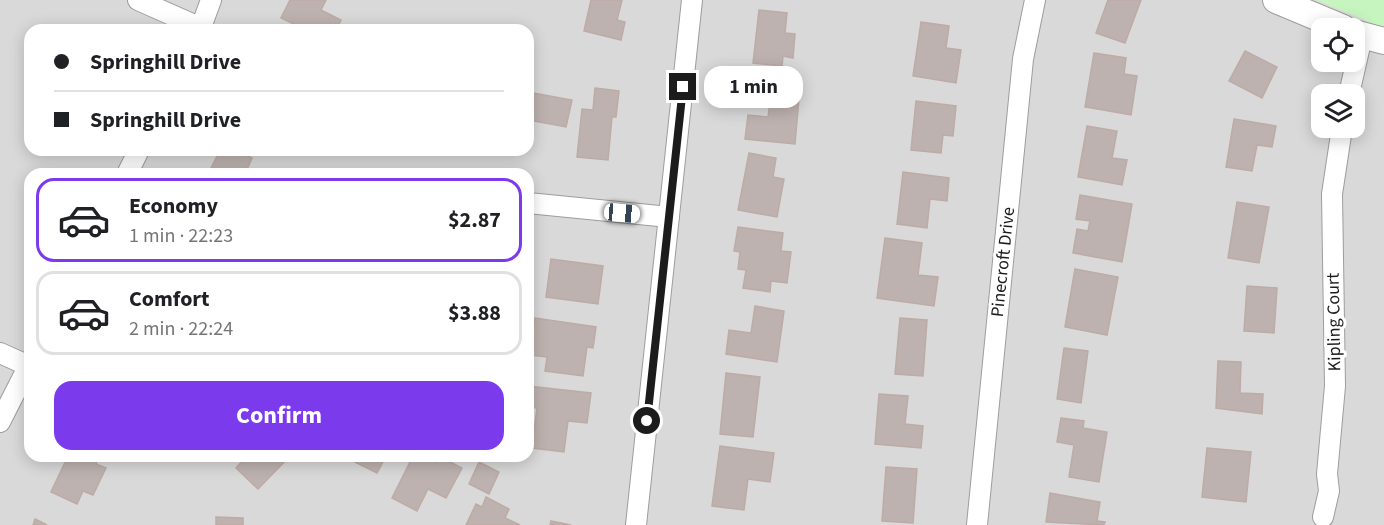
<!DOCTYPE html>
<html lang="en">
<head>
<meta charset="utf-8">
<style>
  :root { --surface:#fff; --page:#f6f6f6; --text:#202124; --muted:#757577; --line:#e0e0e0; --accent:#7c3aed }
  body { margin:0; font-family:"Source Sans 3",sans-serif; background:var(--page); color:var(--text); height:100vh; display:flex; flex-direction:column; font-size:22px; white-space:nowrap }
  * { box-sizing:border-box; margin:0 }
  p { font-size:20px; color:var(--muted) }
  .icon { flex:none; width:33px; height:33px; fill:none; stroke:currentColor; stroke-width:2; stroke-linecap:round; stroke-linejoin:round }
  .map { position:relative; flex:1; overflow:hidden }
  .side { position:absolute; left:24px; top:168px; width:510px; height:294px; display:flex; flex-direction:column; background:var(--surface); border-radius:18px; box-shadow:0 3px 15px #0003 }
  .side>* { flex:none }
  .hud { position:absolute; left:24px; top:24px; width:510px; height:132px; border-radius:18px; box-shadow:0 3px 15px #0003; display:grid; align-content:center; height:132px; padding:0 30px; background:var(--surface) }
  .buttons { position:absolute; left:1311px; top:18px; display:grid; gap:12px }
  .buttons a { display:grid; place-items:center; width:54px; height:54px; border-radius:12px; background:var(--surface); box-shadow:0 3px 15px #0003; font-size:30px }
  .end { position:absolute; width:27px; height:27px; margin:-14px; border:8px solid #1c1c1c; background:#fff; box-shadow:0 0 0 3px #fff }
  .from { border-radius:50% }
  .bubble { position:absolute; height:42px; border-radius:18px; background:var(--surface); box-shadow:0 3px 15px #0003; font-size:20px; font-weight:700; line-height:42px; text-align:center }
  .car { position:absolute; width:18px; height:36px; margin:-18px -9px; border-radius:8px; box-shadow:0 0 4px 2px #0007; background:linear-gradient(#fff 24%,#345 0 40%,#fff 0 76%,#345 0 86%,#fff 0) }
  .hud b { display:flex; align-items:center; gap:21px; height:57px; font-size:22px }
  .hud b+b { border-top:2px solid var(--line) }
  .hud i { width:15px; height:15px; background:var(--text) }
  ul { padding:10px 0 0; list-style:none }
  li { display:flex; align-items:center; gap:18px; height:84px; margin:0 12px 9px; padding:0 18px; border:3px solid var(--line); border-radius:18px }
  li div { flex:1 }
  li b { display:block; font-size:22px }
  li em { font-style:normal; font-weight:700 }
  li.selected { border-color:var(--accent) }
  li>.icon { width:54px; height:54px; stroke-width:1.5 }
  .action { display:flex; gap:12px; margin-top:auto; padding:12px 30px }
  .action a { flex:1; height:69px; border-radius:18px; background:var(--accent); color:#fff; font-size:24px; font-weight:700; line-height:69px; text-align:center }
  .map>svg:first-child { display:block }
  .residential { fill:#dad9d9; fill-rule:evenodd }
  .park { fill:#c7f5c0 }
  .building { fill:#bdb2af; stroke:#bdaba6; stroke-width:1.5 }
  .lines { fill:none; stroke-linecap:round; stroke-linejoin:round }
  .minor-casing { stroke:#9d9d9d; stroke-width:22 }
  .tertiary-casing { stroke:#9d9d9d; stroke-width:28 }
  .minor { stroke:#fff; stroke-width:20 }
  .tertiary { stroke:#fff; stroke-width:26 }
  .route { stroke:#1c1c1c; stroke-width:8 }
  .labels { text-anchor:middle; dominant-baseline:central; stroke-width:6; stroke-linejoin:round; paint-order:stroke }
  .street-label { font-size:18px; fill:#1c1c1c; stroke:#fff }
</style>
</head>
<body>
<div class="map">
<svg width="1384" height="525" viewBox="0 0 1384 525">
  <rect width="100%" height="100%" fill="#ede7e2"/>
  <path class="residential" d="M0,0H1384V525H0ZM1322,28H1354V62H1322ZM30,30H528V150H30ZM1322,94H1354V128H1322ZM30,174H528V456H30Z"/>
  <polygon class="park" points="1316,0 1384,0 1384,26 1377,25"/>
  <g class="building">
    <polygon points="290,0 326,0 321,10 341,20 336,30 306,30 281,18"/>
    <polygon points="591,0 622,0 617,20 625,22 621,40 584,31"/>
    <polygon points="1108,0 1141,0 1125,43 1096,33"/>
    <polygon points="759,10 787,13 785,33 795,34 793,58 783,56 782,66 753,63"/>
    <polygon points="921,22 949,26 946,48 961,50 956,83 913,76"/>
    <polygon points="1245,51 1277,67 1262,98 1229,81"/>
    <polygon points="1094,53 1126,58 1124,74 1137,76 1131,115 1085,107"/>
    <polygon points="595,88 619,91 616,117 612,117 608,160 577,157 582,109 593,110"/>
    <polygon points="528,92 572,100 566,127 528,120"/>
    <polygon points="771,95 799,98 795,144 745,139 748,115 768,117"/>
    <polygon points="916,101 956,106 953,136 943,135 941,153 911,150"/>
    <polygon points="1234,119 1276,126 1272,147 1257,145 1252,171 1226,167"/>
    <polygon points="1087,126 1117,131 1112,158 1127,160 1122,185 1078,177"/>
    <polygon points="220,150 237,150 252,158 245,174 208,174"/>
    <polygon points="749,153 776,158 773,177 784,179 777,217 738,210"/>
    <polygon points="903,172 949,178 947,201 930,199 927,228 897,224"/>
    <polygon points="1080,195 1132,204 1122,262 1073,253 1077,229 1088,231 1090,221 1076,219"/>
    <polygon points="1237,202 1269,207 1259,263 1228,258"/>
    <polygon points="738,227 783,233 781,251 791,252 787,283 771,281 770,292 743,288 746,270 738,269 740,252 734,251"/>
    <polygon points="885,238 922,243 918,275 938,277 934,306 877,298"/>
    <polygon points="551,259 603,266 598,304 546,297"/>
    <polygon points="1075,269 1118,277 1107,335 1065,327"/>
    <polygon points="1247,286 1277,288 1274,333 1244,331"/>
    <polygon points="755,306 784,311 777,362 726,354 729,330 751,333"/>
    <polygon points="535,318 596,327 593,348 587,347 583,376 545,371 547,357 530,355"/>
    <polygon points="900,318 927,320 923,376 895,374"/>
    <polygon points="1064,348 1088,351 1081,403 1057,399"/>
    <polygon points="1218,361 1241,362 1240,393 1263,394 1262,414 1216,408"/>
    <polygon points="726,373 760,377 753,437 720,434"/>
    <polygon points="528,386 591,393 587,423 568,421 564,452 532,448 537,408 528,407"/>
    <polygon points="879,394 908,396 905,424 923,426 921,448 875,444"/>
    <polygon points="1061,418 1084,421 1083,428 1107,432 1099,482 1069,477 1074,445 1057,442"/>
    <polygon points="720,446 774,453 770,482 748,479 744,510 712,506"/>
    <polygon points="1207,448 1251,452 1246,502 1202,497"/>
    <polygon points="68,456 100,456 96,464 106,468 93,495 83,491 77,504 51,492"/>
    <polygon points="247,456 290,456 258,489 236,468"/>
    <polygon points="343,456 386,456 377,473"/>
    <polygon points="413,456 423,456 436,463 439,456 462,468 446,498 428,489 417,511 392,498"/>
    <polygon points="479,462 499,472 489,494 469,484"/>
    <polygon points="886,467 917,469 913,523 882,521"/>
    <polygon points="1050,493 1100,502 1097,521 1105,522 1104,525 1046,522"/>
    <polygon points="486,497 509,509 505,518 520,525 466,525 476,504 482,507"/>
    <polygon points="216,517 243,518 243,525 216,525"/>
    <polygon points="35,519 47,525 33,525"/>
    <polygon points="551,521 571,525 550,525"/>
  </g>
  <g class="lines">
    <g class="minor-casing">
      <g id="minor">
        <polyline points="138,0 201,28"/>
        <polyline points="200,30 211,0"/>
        <polyline points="1349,94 1362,37"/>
        <polyline points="127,174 139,150"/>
        <polyline points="528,203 669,217"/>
        <polyline points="0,353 29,366"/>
        <polyline points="0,422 30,363"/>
        <polyline points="1323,517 1329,491 1327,474 1335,386 1332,194 1342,128"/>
        <polyline points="636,525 692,0"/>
        <polyline points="977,525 1023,59 1035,0"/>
      </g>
    </g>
    <g class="tertiary-casing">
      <g id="tertiary">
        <polyline points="1276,0 1343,28"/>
        <polyline points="1354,33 1384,41"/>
      </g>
    </g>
    <use href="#minor" class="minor"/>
    <use href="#tertiary" class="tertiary"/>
  </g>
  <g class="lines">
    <polyline class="route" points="647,421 683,87"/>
  </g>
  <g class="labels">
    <g class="street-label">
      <text transform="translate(1003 262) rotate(-84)">Pinecroft Drive</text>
      <text transform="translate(1334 322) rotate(-91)">Kipling Court</text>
    </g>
  </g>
</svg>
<div class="buttons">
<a><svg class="icon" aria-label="locate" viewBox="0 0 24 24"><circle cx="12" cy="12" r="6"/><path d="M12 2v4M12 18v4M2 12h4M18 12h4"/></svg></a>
<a><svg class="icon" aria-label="layers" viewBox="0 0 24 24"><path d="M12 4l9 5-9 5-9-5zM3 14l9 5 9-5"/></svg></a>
</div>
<i class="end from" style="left:647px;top:421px"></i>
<i class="end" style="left:683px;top:87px"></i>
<div class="bubble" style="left:704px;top:66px;width:99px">1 min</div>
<i class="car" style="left:622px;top:213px;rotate:95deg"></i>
<div class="hud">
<b><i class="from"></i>Springhill Drive</b>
<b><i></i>Springhill Drive</b>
</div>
<section class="side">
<ul>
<li class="selected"><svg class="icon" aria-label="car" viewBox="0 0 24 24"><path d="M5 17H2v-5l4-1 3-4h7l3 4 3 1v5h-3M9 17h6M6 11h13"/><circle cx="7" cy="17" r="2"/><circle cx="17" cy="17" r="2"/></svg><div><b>Economy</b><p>1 min · 22:23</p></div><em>$2.87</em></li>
<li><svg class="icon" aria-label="car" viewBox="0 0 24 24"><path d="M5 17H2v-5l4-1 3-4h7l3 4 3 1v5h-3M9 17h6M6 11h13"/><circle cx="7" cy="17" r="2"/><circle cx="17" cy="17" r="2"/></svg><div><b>Comfort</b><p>2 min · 22:24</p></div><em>$3.88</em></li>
</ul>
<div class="action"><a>Confirm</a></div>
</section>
</div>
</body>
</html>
